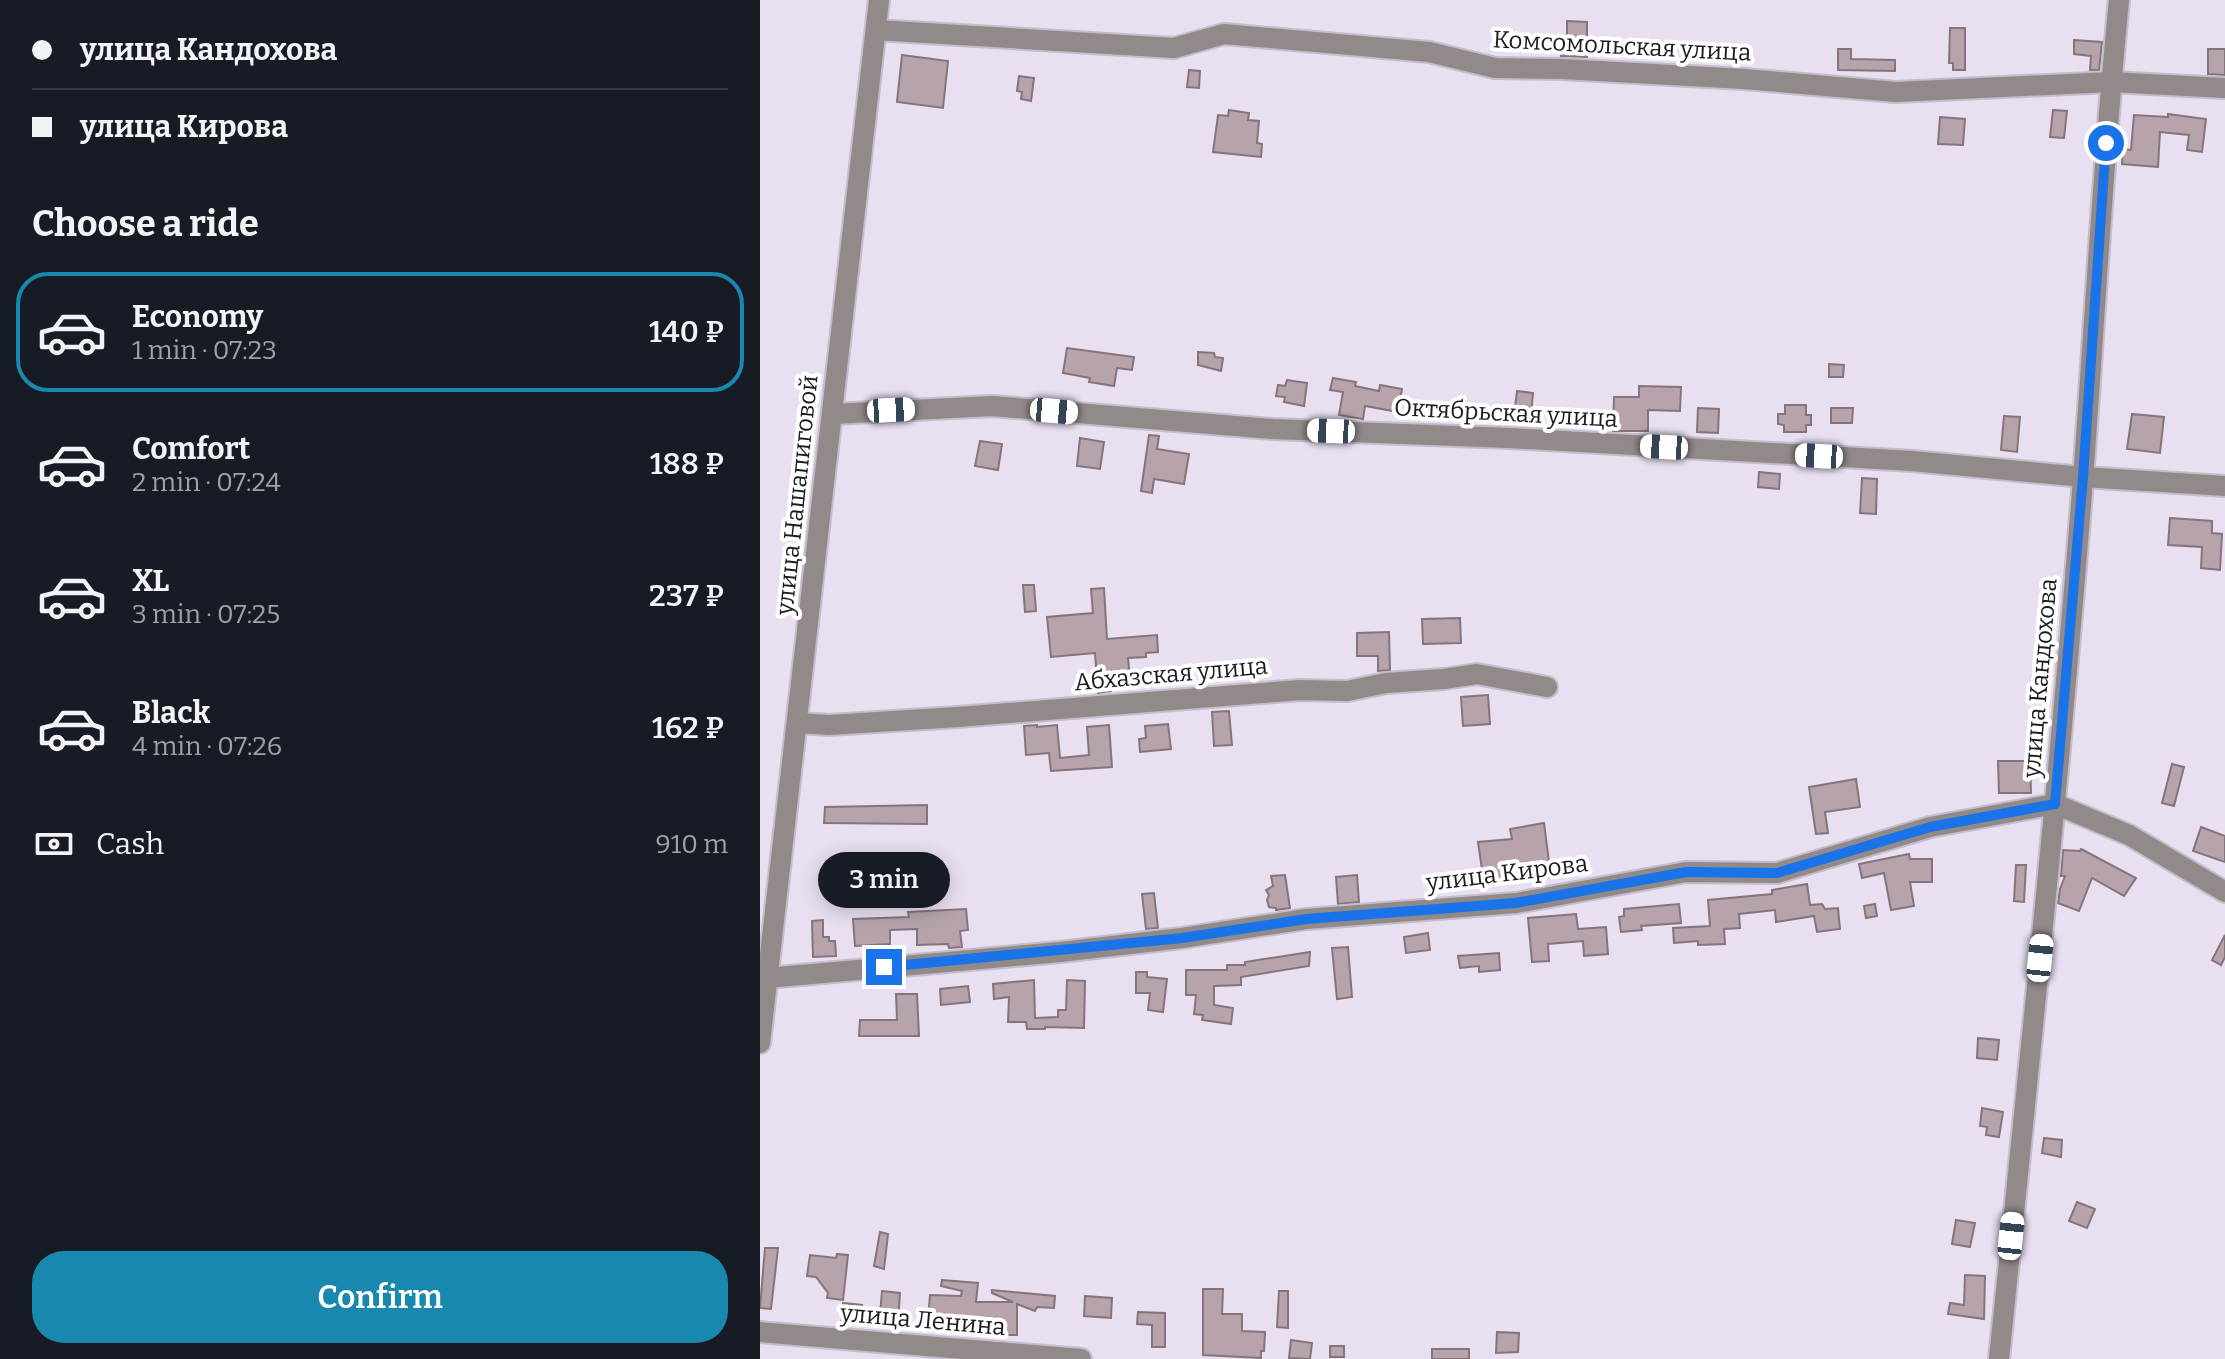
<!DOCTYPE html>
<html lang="en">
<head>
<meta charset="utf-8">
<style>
  :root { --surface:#171b24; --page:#20242c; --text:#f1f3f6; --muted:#9ea1a6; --line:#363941; --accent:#1888ae }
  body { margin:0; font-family:Bitter,serif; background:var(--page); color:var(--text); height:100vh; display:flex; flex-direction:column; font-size:30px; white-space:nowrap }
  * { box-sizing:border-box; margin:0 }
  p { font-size:26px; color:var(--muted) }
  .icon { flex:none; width:44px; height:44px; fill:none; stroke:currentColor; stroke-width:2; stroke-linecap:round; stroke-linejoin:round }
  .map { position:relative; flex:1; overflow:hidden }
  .sheet { display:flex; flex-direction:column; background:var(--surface); width:760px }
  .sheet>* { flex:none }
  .guide { display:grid; align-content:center; height:176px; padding:0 32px; background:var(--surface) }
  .end { position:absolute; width:36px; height:36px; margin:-18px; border:10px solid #1a73e8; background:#fff; box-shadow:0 0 0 4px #fff }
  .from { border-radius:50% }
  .bubble { position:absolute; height:56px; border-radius:28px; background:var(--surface); box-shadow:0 4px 20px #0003; font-size:26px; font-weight:600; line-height:56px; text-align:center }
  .car { position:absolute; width:24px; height:48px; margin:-24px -12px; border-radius:10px; box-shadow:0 0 6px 2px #0007; background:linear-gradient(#fff 24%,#345 0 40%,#fff 0 76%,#345 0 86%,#fff 0) }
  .guide b { display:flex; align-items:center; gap:28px; height:76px; font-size:30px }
  .guide b+b { border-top:2px solid var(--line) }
  .guide i { width:20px; height:20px; background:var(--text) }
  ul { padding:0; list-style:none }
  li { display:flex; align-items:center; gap:24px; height:120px; margin:0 16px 12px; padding:0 16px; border:4px solid transparent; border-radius:32px }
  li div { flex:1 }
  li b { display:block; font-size:30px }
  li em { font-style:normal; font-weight:600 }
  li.active { border-color:var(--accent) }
  li>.icon { width:72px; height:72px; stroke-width:1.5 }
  h2 { padding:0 32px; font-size:36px; line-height:96px }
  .pay { display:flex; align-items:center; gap:20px; height:88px; padding:0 32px; font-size:30px }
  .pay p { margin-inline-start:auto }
  .action { display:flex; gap:16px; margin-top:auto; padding:16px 32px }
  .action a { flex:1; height:92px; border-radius:32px; background:var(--accent); color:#fff; font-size:32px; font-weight:600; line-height:92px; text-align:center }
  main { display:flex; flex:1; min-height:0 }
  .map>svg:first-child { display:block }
  .building { fill:#b6a3ac; stroke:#85747c; stroke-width:2 }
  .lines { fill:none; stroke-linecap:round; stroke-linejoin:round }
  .minor-casing { stroke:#c3bccb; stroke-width:24 }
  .minor { stroke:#928989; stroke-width:20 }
  .route { stroke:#1a73e8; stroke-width:10 }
  .labels { text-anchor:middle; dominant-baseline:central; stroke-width:8; stroke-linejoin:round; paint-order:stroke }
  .street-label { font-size:24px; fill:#1d1a20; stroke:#fff }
</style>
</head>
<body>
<main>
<section class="sheet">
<div class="guide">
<b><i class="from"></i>улица Кандохова</b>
<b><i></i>улица Кирова</b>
</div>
<h2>Choose a ride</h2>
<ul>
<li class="active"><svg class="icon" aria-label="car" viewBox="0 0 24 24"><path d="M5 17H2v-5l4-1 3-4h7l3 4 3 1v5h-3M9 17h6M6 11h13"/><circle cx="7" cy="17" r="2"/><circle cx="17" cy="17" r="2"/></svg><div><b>Economy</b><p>1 min · 07:23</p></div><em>140 ₽</em></li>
<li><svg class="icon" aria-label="car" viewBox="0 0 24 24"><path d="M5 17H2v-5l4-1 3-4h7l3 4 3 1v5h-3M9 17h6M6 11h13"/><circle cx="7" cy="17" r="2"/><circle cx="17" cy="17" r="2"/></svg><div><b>Comfort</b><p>2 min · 07:24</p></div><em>188 ₽</em></li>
<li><svg class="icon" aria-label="car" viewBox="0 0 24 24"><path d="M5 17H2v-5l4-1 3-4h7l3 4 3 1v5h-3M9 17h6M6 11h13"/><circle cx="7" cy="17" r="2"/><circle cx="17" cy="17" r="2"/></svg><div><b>XL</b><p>3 min · 07:25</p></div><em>237 ₽</em></li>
<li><svg class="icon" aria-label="car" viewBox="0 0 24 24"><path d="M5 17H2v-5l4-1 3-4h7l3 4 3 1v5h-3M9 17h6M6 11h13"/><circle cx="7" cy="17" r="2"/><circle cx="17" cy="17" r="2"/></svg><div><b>Black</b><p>4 min · 07:26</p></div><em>162 ₽</em></li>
</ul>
<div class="pay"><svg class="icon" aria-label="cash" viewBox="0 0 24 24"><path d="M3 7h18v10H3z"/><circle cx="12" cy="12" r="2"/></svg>Cash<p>910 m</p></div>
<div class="action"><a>Confirm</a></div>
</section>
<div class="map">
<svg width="1465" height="1359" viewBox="0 0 1465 1359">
  <rect width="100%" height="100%" fill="#e8dff1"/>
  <g class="building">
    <polygon points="807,21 827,22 827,57 801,56 801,45 807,45"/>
    <polygon points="1190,28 1205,28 1205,70 1193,70 1193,63 1189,63"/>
    <polygon points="1314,40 1342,42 1339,70 1330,70 1331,56 1314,54"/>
    <polygon points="1078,49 1091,49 1091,59 1135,60 1135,71 1078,70"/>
    <polygon points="1448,49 1465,49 1465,75 1448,74"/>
    <polygon points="142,55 188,61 183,108 137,102"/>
    <polygon points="429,70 440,71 439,88 427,87"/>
    <polygon points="259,76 274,78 271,101 261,99 262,92 257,91"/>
    <polygon points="469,110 489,113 488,120 499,121 497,143 502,144 501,157 453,152 458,115 468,116"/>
    <polygon points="1293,110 1307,111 1304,138 1290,137"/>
    <polygon points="1408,114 1446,119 1442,152 1427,150 1429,135 1400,132 1398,167 1362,164 1363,149 1371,150 1374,115 1408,117"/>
    <polygon points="1180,117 1205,119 1203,145 1178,144"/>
    <polygon points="307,348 374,357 372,370 357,368 354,386 329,382 330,378 303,373"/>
    <polygon points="438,352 454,353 455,357 463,358 461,371 438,365"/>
    <polygon points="1069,364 1084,365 1083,377 1069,377"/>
    <polygon points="573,378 596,382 595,386 619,391 620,385 642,389 638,412 605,406 603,419 579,415 583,392 570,390"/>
    <polygon points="527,380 547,383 544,406 524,402 525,397 516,396 518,385 525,386"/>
    <polygon points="879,386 921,387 920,411 888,410 888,431 853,431 854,397 879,397"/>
    <polygon points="757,391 773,393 770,425 753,424"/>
    <polygon points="1025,405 1046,405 1046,415 1051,415 1051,425 1046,425 1046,432 1024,432 1024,425 1018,424 1018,414 1025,414"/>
    <polygon points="938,408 959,409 958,433 937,432"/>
    <polygon points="1071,408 1093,408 1092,423 1071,423"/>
    <polygon points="1372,414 1404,417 1400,453 1367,449"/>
    <polygon points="1244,416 1260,417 1257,452 1241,450"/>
    <polygon points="389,435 399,436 397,449 429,454 424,484 394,479 392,493 381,491"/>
    <polygon points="320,438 344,442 340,469 317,466"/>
    <polygon points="220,441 242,444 238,470 215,466"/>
    <polygon points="999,472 1020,474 1019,489 998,487"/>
    <polygon points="1102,478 1117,479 1116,514 1100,513"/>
    <polygon points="1410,518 1452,521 1452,533 1462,534 1460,570 1441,568 1442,547 1408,545"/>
    <polygon points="263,585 274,585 276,611 265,612"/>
    <polygon points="344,588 347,639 397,635 398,652 386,653 386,657 368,658 371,686 351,688 351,691 338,693 335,653 291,657 287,617 333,613 331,589"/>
    <polygon points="700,618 701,643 663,644 662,619"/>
    <polygon points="629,632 630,670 618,671 618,656 597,656 597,633"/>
    <polygon points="728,695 730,724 703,726 701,697"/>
    <polygon points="469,711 472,745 454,746 452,712"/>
    <polygon points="408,724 411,749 380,752 379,739 386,738 385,726"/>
    <polygon points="277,725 277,727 297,725 300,758 329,755 327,727 349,725 352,767 291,771 289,753 266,755 264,726"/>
    <polygon points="1238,761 1270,761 1271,793 1239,793"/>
    <polygon points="1412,764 1424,767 1414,806 1402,803"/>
    <polygon points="1096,779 1100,807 1065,812 1068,833 1056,834 1049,787"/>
    <polygon points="167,805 167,824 64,823 65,807"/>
    <polygon points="784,823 791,877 724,884 718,842 752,839 750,829"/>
    <polygon points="1441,827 1465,836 1465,862 1433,851"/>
    <polygon points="1321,849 1376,878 1364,896 1332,878 1319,911 1298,903 1300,889 1305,876 1301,876 1303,850 1320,851"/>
    <polygon points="1149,854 1150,859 1172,859 1172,882 1150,882 1154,906 1131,910 1124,873 1102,878 1099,864"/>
    <polygon points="1256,865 1266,865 1264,902 1254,901"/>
    <polygon points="525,875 530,908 516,910 516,908 509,907 507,900 509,895 506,890 513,886 511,876"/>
    <polygon points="597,875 599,902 578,904 576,877"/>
    <polygon points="1047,884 1050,905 1062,904 1065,909 1078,908 1080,929 1057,932 1054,916 1016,922 1015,910 979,914 980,928 964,929 965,944 938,945 938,941 914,943 913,928 950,926 948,900 1012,894 1012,890"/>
    <polygon points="394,893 398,928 386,929 382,894"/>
    <polygon points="919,904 921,923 881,926 882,930 861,932 859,917 864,916 864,909"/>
    <polygon points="1115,904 1117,916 1106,918 1104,906"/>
    <polygon points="206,909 208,930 200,931 202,947 189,948 188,944 157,945 157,929 130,930 130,944 95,946 93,919 149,917 148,912"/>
    <polygon points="816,914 818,929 846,927 848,954 824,956 823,941 788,944 789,961 772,962 768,918"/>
    <polygon points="63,920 63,937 69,937 69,941 75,941 76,956 53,957 52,921"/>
    <polygon points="668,933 670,950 646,953 644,937"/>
    <polygon points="1465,935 1465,957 1461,965 1452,960"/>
    <polygon points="588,947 592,997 577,999 572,948"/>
    <polygon points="550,952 549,966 481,977 481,985 454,986 454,1005 473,1008 471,1024 442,1020 443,1015 434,1014 436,995 426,995 426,970 467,970 467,965 485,965 485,962"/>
    <polygon points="739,953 740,970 719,972 719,966 700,968 698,956"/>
    <polygon points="376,972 387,972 387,977 407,979 403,1012 388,1010 390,993 376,993"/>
    <polygon points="274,980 275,1018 298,1017 298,1010 306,1010 307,980 325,981 324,1028 285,1027 285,1029 267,1029 266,1022 248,1022 249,997 234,999 233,984"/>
    <polygon points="208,986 210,1002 181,1005 180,989"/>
    <polygon points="136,994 157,994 159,1036 99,1036 100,1020 137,1020"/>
    <polygon points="1218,1038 1239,1040 1237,1060 1217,1058"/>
    <polygon points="1222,1108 1243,1112 1239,1137 1226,1135 1227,1127 1220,1126"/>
    <polygon points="1284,1138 1302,1140 1301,1157 1282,1153"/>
    <polygon points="1317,1202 1335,1209 1327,1228 1309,1221"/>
    <polygon points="1196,1220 1215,1223 1210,1247 1192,1244"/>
    <polygon points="120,1232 128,1234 124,1269 114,1266"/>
    <polygon points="5,1248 18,1248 11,1309 0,1308"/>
    <polygon points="77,1254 88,1255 83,1300 67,1298 68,1293 56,1277 47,1276 50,1255 76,1258"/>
    <polygon points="1205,1275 1225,1276 1224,1319 1188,1314 1190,1303 1204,1305"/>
    <polygon points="182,1280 218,1283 216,1302 253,1302 232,1293 232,1290 295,1296 294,1308 277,1307 275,1311 257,1304 257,1335 220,1335 220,1333 167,1331 170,1295 201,1296 202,1291 181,1286"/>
    <polygon points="443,1289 463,1289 462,1314 482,1314 482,1331 505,1332 504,1351 501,1351 501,1358 443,1355"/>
    <polygon points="122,1291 140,1293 138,1322 122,1320 122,1314 120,1314"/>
    <polygon points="519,1291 528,1291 528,1328 517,1327"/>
    <polygon points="325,1296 352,1298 351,1318 324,1316"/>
    <polygon points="83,1303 102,1305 101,1323 81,1321"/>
    <polygon points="378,1312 405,1313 405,1347 392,1347 392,1325 377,1324"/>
    <polygon points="737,1332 759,1333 758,1352 736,1353"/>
    <polygon points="531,1340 552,1343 550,1359 529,1358"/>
    <rect x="570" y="1346" width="14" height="11"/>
    <rect x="672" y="1349" width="37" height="10"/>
  </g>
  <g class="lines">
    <g class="minor-casing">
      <g id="minor">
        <polyline points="116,30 414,48 464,34 669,52 735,68 802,69 984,79 1136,92 1351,82 1465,88"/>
        <polyline points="73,414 232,406 512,429 749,438 1152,461 1323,477 1465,486"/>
        <polyline points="38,723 69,725 198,717 540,690 587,691 626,683 684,679 717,674 787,687"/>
        <polyline points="7,978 300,952 422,938 546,919 756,903 926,872 1017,873 1170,827 1295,804 1369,835 1465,892"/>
        <polyline points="0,1043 119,0"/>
        <polyline points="0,1332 321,1359"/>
        <path d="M1239,1359C1269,1066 1300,773 1323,479C1335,319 1343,159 1359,0"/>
      </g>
    </g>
    <use href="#minor" class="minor"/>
  </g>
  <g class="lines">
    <polyline class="route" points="124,967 422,938 546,919 756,903 926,872 1017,873 1170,827 1295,804 1323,477 1346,143"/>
  </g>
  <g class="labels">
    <g class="street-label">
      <text transform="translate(862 46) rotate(3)">Комсомольская улица</text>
      <text transform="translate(746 413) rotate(3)">Октябрьская улица</text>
      <text transform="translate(37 495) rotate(-84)">улица Нашапиговой</text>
      <text transform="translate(411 674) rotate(-5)">Абхазская улица</text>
      <text transform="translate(1280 678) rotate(-85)">улица Кандохова</text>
      <text transform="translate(747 873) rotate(-7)">улица Кирова</text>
      <text transform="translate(163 1320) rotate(5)">улица Ленина</text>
    </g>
  </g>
</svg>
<i class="end from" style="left:1346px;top:143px"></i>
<i class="end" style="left:124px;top:967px"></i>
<div class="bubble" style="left:58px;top:852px;width:132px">3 min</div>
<i class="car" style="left:131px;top:410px;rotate:87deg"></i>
<i class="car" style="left:294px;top:411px;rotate:95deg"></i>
<i class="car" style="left:571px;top:431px;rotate:272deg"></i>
<i class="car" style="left:904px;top:447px;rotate:273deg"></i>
<i class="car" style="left:1059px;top:456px;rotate:273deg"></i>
<i class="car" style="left:1280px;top:958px;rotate:6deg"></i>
<i class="car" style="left:1251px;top:1236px;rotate:6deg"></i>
</div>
</main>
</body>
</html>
